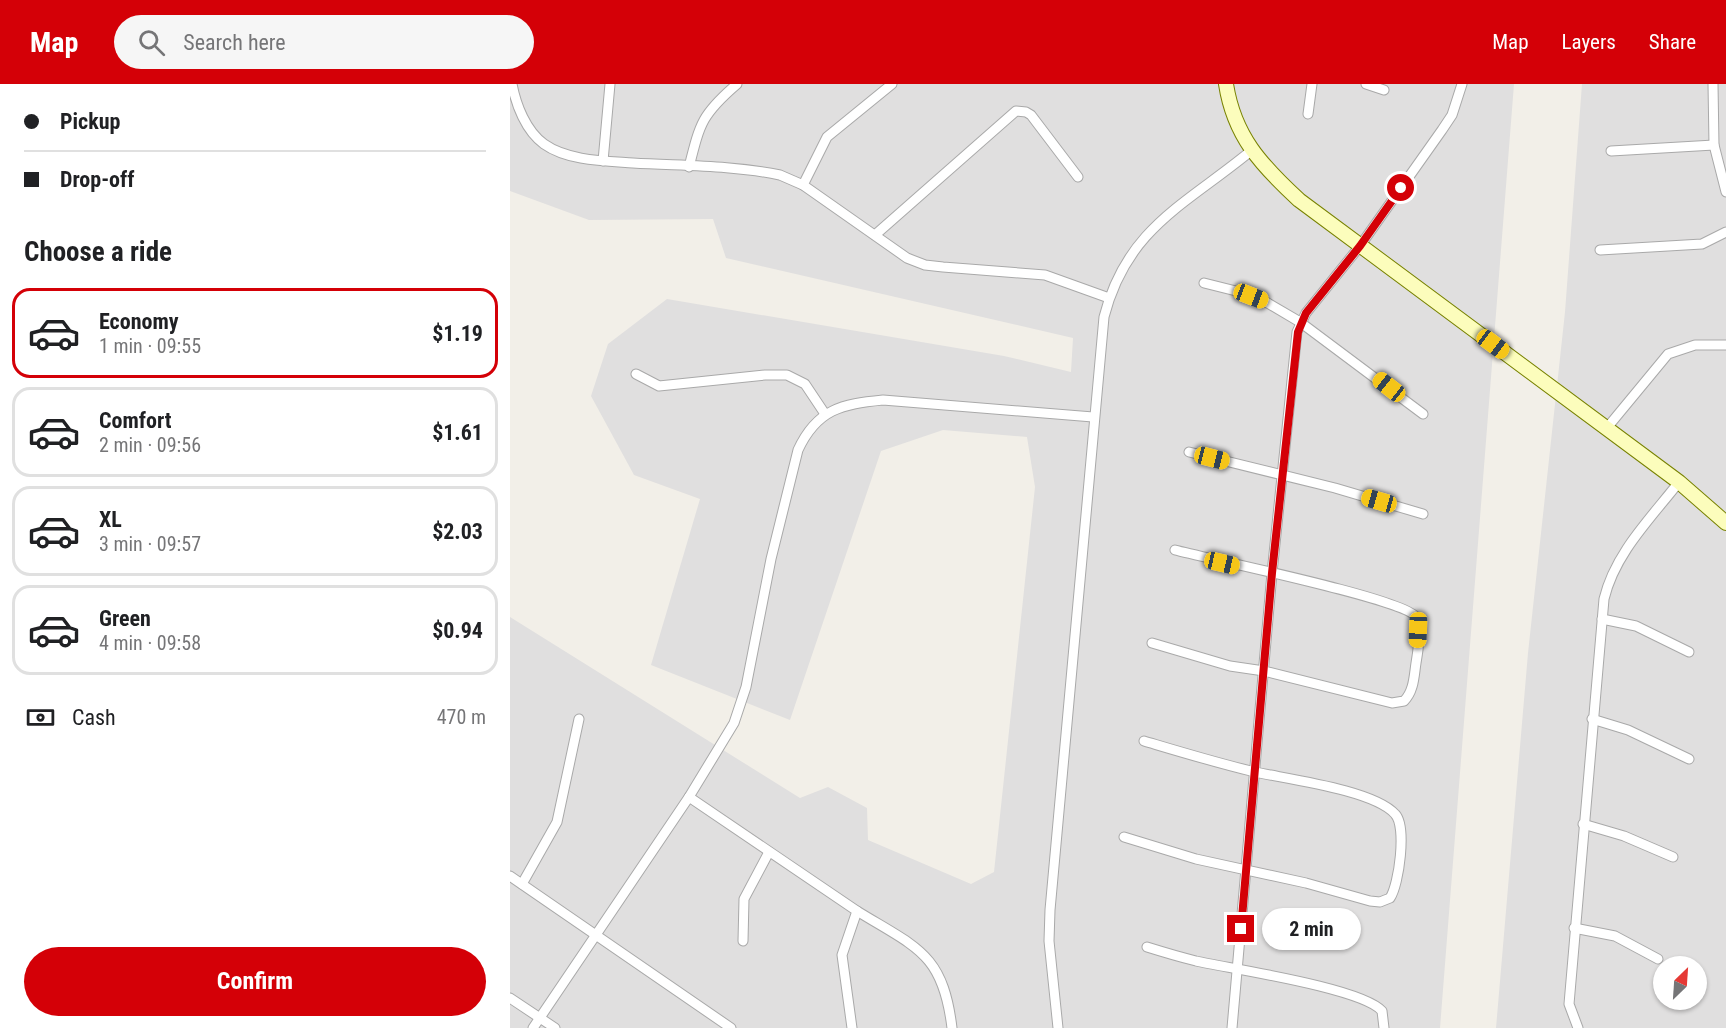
<!DOCTYPE html>
<html lang="en">
<head>
<meta charset="utf-8">
<style>
  :root { --surface:#fff; --page:#f6f6f6; --text:#202124; --muted:#757577; --line:#e0e0e0; --accent:#d40007 }
  body { margin:0; font-family:"Roboto Condensed",sans-serif; background:var(--page); color:var(--text); height:100vh; display:flex; flex-direction:column; font-size:22px; white-space:nowrap }
  * { box-sizing:border-box; margin:0 }
  p { font-size:20px; color:var(--muted) }
  .icon { flex:none; width:33px; height:33px; fill:none; stroke:currentColor; stroke-width:2; stroke-linecap:round; stroke-linejoin:round }
  .map { position:relative; flex:1; overflow:hidden }
  .details { display:flex; flex-direction:column; background:var(--surface); width:510px }
  .details>* { flex:none }
  .hud { display:grid; align-content:center; height:132px; padding:0 24px; background:var(--surface) }
  .needle { width:39px; rotate:25deg }
  .controls { position:absolute; left:1143px; top:872px; display:grid; gap:12px }
  .controls a { display:grid; place-items:center; width:54px; height:54px; border-radius:50%; background:var(--surface); box-shadow:0 2px 4px #0004; font-size:30px }
  .end { position:absolute; width:27px; height:27px; margin:-14px; border:8px solid #d40007; background:#fff; box-shadow:0 0 0 3px #fff }
  .from { border-radius:50% }
  .bubble { position:absolute; height:42px; border-radius:21px; background:var(--surface); box-shadow:0 2px 4px #0004; font-size:20px; font-weight:700; line-height:42px; text-align:center }
  .car { position:absolute; width:18px; height:36px; margin:-18px -9px; border-radius:8px; box-shadow:0 0 4px 2px #0007; background:linear-gradient(#f5c518 24%,#345 0 40%,#f5c518 0 76%,#345 0 86%,#f5c518 0) }
  .hud b { display:flex; align-items:center; gap:21px; height:57px; font-size:22px }
  .hud b+b { border-top:2px solid var(--line) }
  .hud i { width:15px; height:15px; background:var(--text) }
  ul { padding:0; list-style:none }
  li { display:flex; align-items:center; gap:18px; height:90px; margin:0 12px 9px; padding:0 12px; border:3px solid var(--line); border-radius:18px }
  li div { flex:1 }
  li b { display:block; font-size:22px }
  li em { font-style:normal; font-weight:700 }
  li.on { border-color:var(--accent) }
  li>.icon { width:54px; height:54px; stroke-width:1.5 }
  h2 { padding:0 24px; font-size:27px; line-height:72px }
  .pay { display:flex; align-items:center; gap:15px; height:66px; padding:0 24px; font-size:22px }
  .pay p { margin-inline-start:auto }
  .action { display:flex; gap:12px; margin-top:auto; padding:12px 24px }
  .action a { flex:1; height:69px; border-radius:36px; background:var(--accent); color:#fff; font-size:24px; font-weight:700; line-height:69px; text-align:center }
  header { display:flex; align-items:center; gap:36px; box-sizing:border-box; height:84px; padding:0 30px; background:var(--accent); color:#fff }
  header strong { font-size:28px }
  nav { display:flex; gap:33px; margin-inline-start:auto; font-size:21px }
  .search { width:420px; height:54px; background:var(--page); display:flex; align-items:center; gap:15px; box-sizing:border-box; padding:0 21px; border-radius:33px; color:var(--muted); font-size:22px }
  main { display:flex; flex:1; min-height:0 }
  .map>svg:first-child { display:block }
  .residential { fill:#e0dfdf; fill-rule:evenodd }
  .lines { fill:none; stroke-linecap:round; stroke-linejoin:round }
  .street-casing { stroke:#a9a9a9; stroke-width:11 }
  .secondary-casing { stroke:#788200; stroke-width:16 }
  .street { stroke:#fff; stroke-width:9 }
  .secondary { stroke:#fcfdbc; stroke-width:14 }
  .route { stroke:#d40007; stroke-width:8 }
</style>
</head>
<body>
<header>
<strong>Map</strong>
<div class="search"><svg class="icon" aria-label="search" viewBox="0 0 24 24"><circle cx="10" cy="10" r="6"/><path d="M15 15l6 6"/></svg>Search here</div>
<nav><a>Map</a><a>Layers</a><a>Share</a></nav>
</header>
<main>
<section class="details">
<div class="hud">
<b><i class="from"></i>Pickup</b>
<b><i></i>Drop-off</b>
</div>
<h2>Choose a ride</h2>
<ul>
<li class="on"><svg class="icon" aria-label="car" viewBox="0 0 24 24"><path d="M5 17H2v-5l4-1 3-4h7l3 4 3 1v5h-3M9 17h6M6 11h13"/><circle cx="7" cy="17" r="2"/><circle cx="17" cy="17" r="2"/></svg><div><b>Economy</b><p>1 min · 09:55</p></div><em>$1.19</em></li>
<li><svg class="icon" aria-label="car" viewBox="0 0 24 24"><path d="M5 17H2v-5l4-1 3-4h7l3 4 3 1v5h-3M9 17h6M6 11h13"/><circle cx="7" cy="17" r="2"/><circle cx="17" cy="17" r="2"/></svg><div><b>Comfort</b><p>2 min · 09:56</p></div><em>$1.61</em></li>
<li><svg class="icon" aria-label="car" viewBox="0 0 24 24"><path d="M5 17H2v-5l4-1 3-4h7l3 4 3 1v5h-3M9 17h6M6 11h13"/><circle cx="7" cy="17" r="2"/><circle cx="17" cy="17" r="2"/></svg><div><b>XL</b><p>3 min · 09:57</p></div><em>$2.03</em></li>
<li><svg class="icon" aria-label="car" viewBox="0 0 24 24"><path d="M5 17H2v-5l4-1 3-4h7l3 4 3 1v5h-3M9 17h6M6 11h13"/><circle cx="7" cy="17" r="2"/><circle cx="17" cy="17" r="2"/></svg><div><b>Green</b><p>4 min · 09:58</p></div><em>$0.94</em></li>
</ul>
<div class="pay"><svg class="icon" aria-label="cash" viewBox="0 0 24 24"><path d="M3 7h18v10H3z"/><circle cx="12" cy="12" r="2"/></svg>Cash<p>470 m</p></div>
<div class="action"><a>Confirm</a></div>
</section>
<div class="map">
<svg width="1216" height="944" viewBox="0 0 1216 944">
  <rect width="100%" height="100%" fill="#f2efe8"/>
  <g class="residential">
    <polygon points="0,0 1004,0 930,944 0,944 0,533 290,714 318,703 357,724 358,756 461,800 484,788 525,403 517,353 433,346 371,367 280,636 141,581 190,415 124,391 81,312 98,260 157,215 494,272 561,288 563,254 216,174 203,135 79,136 0,107"/>
    <path d="M1072,0H1216V944H986L1018,569L1055,228ZM1154,882H1186V915H1154Z"/>
  </g>
  <g class="lines">
    <g class="street-casing">
      <g id="street">
        <path d="M2,0C6,21 16,47 34,60C58,77 95,77 123,79C171,82 222,81 270,91L293,101L397,174L415,181L433,183L535,191L599,214"/>
        <polyline points="856,0 874,6"/>
        <polyline points="1203,0 1204,61 1216,108"/>
        <polyline points="798,30 802,0"/>
        <polyline points="1101,67 1204,61"/>
        <polyline points="93,77 100,0"/>
        <path d="M179,83C190,39 192,30 227,0"/>
        <polyline points="293,101 317,53 382,0"/>
        <polyline points="365,151 506,27 516,28 521,31 568,93"/>
        <polyline points="1090,166 1192,160 1216,148"/>
        <polyline points="694,199 726,207 756,218 790,238 913,330"/>
        <polyline points="126,290 149,302 255,291 277,291 295,300 315,330"/>
        <polyline points="1096,345 1158,270 1185,261 1216,261"/>
        <polyline points="679,368 825,404 913,430"/>
        <polyline points="1092,535 1126,542 1179,568"/>
        <path d="M642,559L720,582L754,587L882,619L894,617C904,607 904,592 906,579C908,567 912,544 906,533C895,515 699,475 665,466"/>
        <polyline points="1082,635 1118,646 1179,675"/>
        <polyline points="179,713 347,827 332,871 342,944"/>
        <polyline points="1073,740 1114,752 1163,773"/>
        <path d="M614,753L686,775L796,799L860,817L870,818L880,814C889,801 897,742 885,730C864,706 777,695 745,688C707,679 671,668 634,657"/>
        <polyline points="0,792 221,944"/>
        <polyline points="12,800 47,738 69,635"/>
        <path d="M347,827C407,864 433,869 442,944"/>
        <polyline points="1064,844 1105,852 1148,875"/>
        <polyline points="233,857 234,815 259,768"/>
        <path d="M637,863C653,868 670,873 686,877C722,885 852,904 872,927L874,944"/>
        <polyline points="0,914 45,944"/>
        <path d="M23,944L179,713L224,639L236,603L261,475L288,366C307,325 332,320 373,316L583,333"/>
        <path d="M548,944L539,857L540,826L594,233C617,143 677,120 742,66"/>
        <polyline points="722,944 762,489 787,248 796,229 850,162 932,46 942,31 952,0"/>
        <path d="M1068,944L1059,920L1094,515C1105,469 1141,434 1169,398"/>
      </g>
    </g>
    <g class="secondary-casing">
      <path id="secondary" d="M716,0C724,52 751,81 789,116L1169,398L1216,439"/>
    </g>
    <use href="#street" class="street"/>
    <use href="#secondary" class="secondary"/>
  </g>
  <g class="lines">
    <polyline class="route" points="731,845 762,489 788,248 796,229 850,162 891,104"/>
  </g>
</svg>
<div class="controls">
<a><svg class="needle" viewBox="-14 -14 28 28"><path d="M0-13l5 13h-10z" fill="#e53935"/><path d="M0 13l5-13h-10z" fill="#757577"/></svg></a>
</div>
<i class="end from" style="left:891px;top:104px"></i>
<i class="end" style="left:731px;top:845px"></i>
<div class="bubble" style="left:752px;top:824px;width:99px">2 min</div>
<i class="car" style="left:741px;top:212px;rotate:111deg"></i>
<i class="car" style="left:983px;top:260px;rotate:127deg"></i>
<i class="car" style="left:879px;top:303px;rotate:308deg"></i>
<i class="car" style="left:702px;top:374px;rotate:104deg"></i>
<i class="car" style="left:869px;top:417px;rotate:286deg"></i>
<i class="car" style="left:712px;top:479px;rotate:103deg"></i>
<i class="car" style="left:908px;top:546px;rotate:182deg"></i>
</div>
</main>
</body>
</html>
